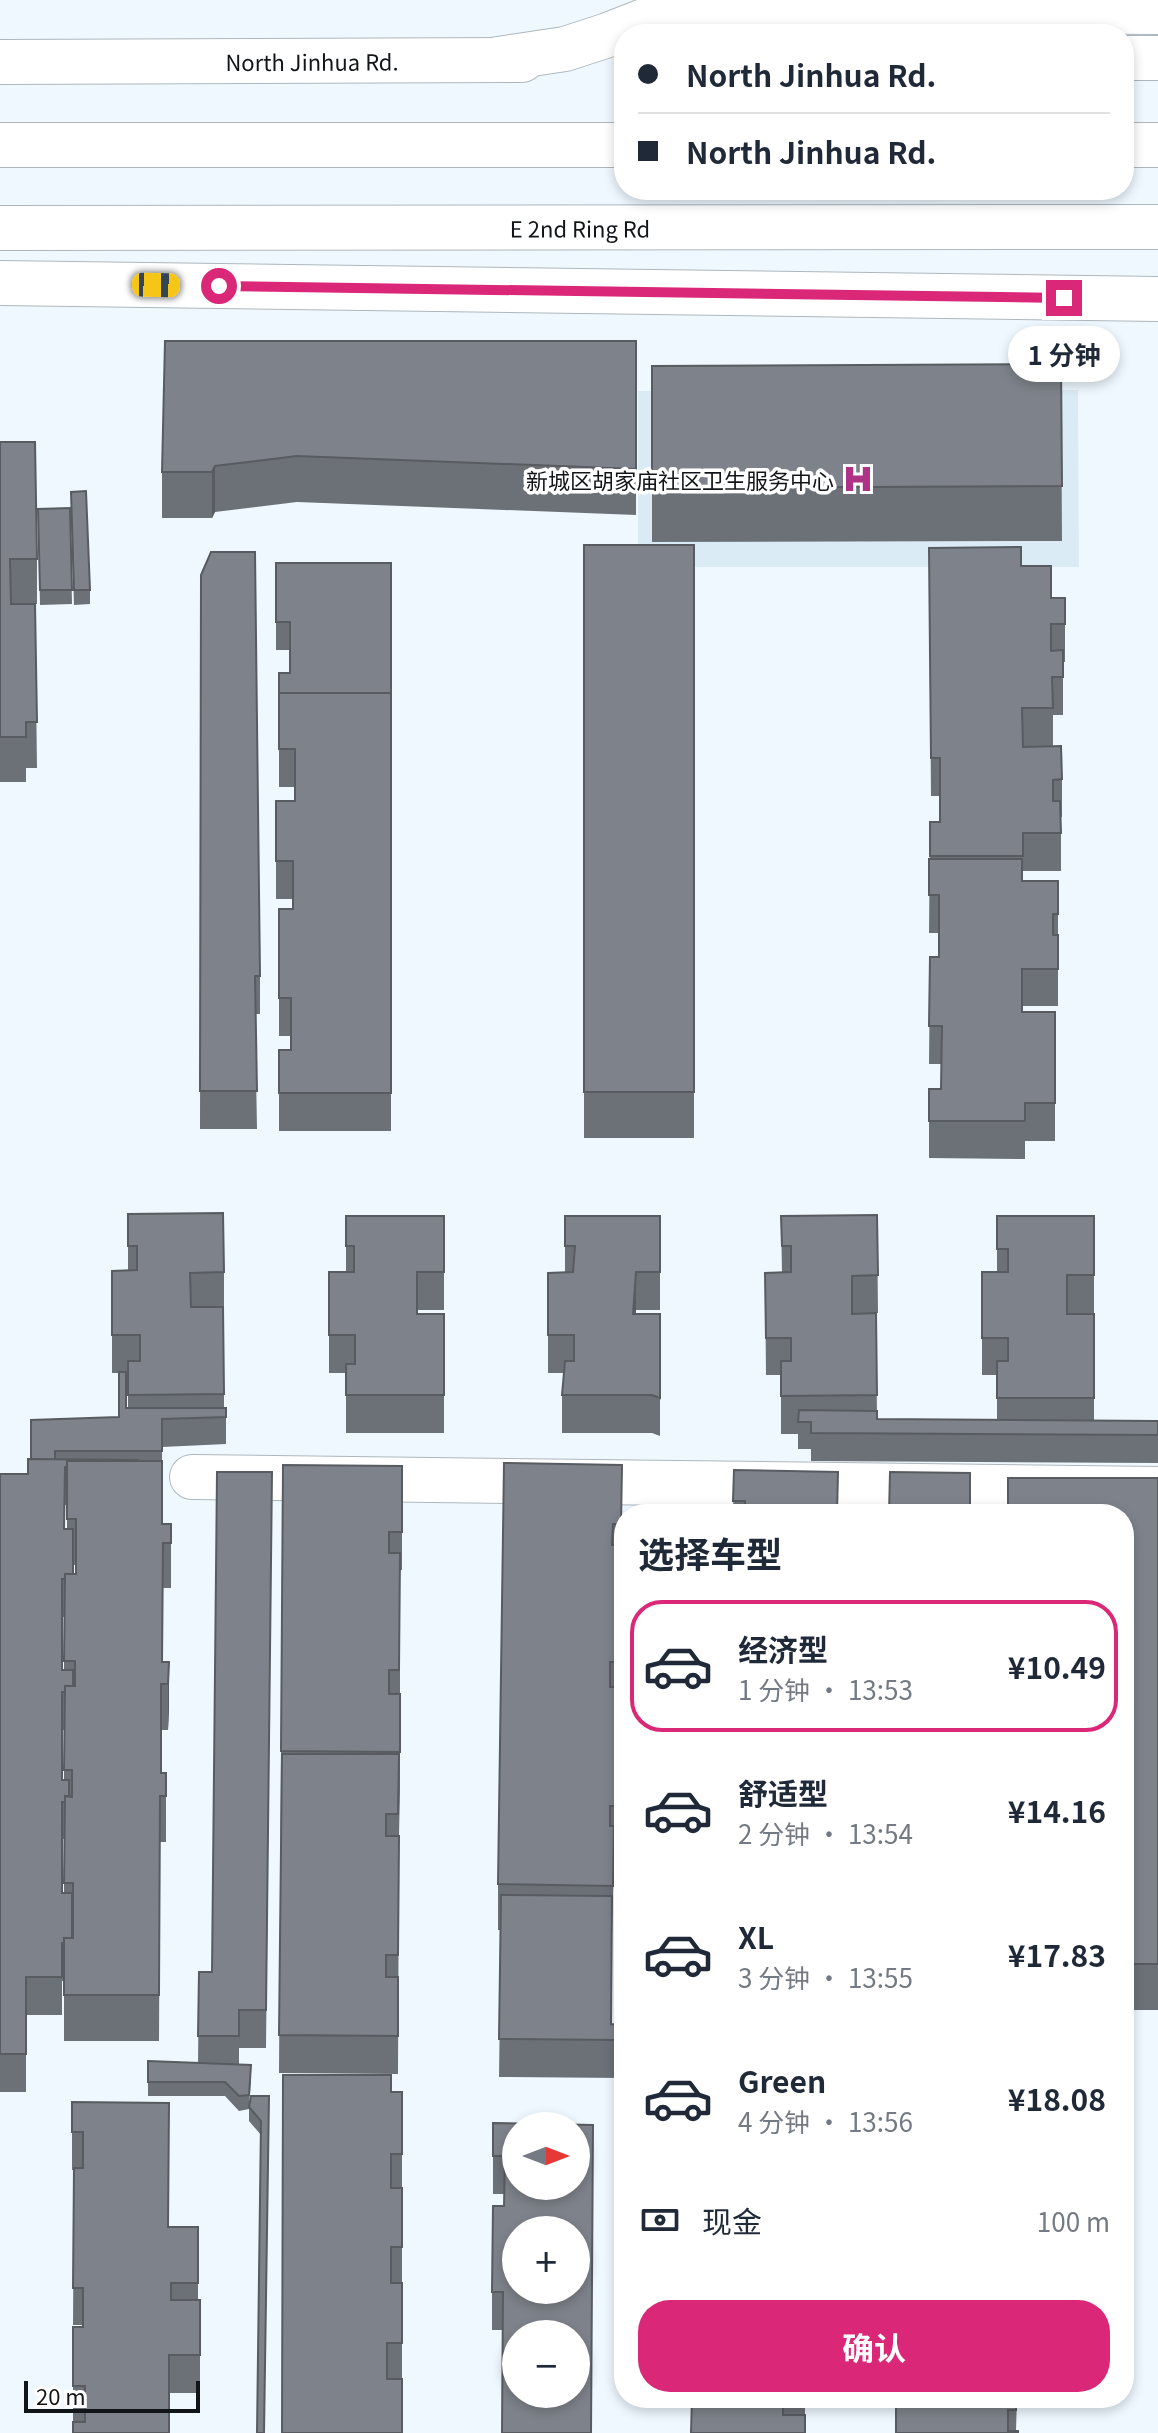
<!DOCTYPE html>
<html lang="zh">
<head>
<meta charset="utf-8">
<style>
  :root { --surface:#fff; --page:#f2f2f3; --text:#1f2937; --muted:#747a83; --line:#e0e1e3; --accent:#db2777 }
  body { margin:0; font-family:Georgia,"Noto Sans SC",serif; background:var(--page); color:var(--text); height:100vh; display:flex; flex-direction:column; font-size:30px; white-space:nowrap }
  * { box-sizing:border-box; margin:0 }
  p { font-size:26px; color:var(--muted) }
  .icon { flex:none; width:44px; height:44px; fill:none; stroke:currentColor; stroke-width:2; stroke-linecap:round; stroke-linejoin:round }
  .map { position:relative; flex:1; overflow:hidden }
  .side { position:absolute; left:614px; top:1504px; width:520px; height:904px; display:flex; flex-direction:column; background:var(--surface); border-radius:32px; box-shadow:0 4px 12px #0003 }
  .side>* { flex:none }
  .hud { position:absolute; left:614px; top:24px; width:520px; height:176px; border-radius:32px; box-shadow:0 4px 12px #0003; display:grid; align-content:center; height:176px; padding:0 24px; background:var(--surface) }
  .needle { width:52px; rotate:90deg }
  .fabs { position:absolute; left:502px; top:2112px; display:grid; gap:16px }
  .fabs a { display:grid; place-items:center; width:88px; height:88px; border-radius:50%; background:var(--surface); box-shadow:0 4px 12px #0003; font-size:40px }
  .scale { position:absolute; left:24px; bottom:20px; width:176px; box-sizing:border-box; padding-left:8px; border:4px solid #111517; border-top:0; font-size:22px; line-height:28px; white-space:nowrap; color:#111517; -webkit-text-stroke:6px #fff; paint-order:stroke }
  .end { position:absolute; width:36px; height:36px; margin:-18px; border:10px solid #db2777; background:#fff; box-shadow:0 0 0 4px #fff }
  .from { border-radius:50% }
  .bubble { position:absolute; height:56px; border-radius:28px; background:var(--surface); box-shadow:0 4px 12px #0003; font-size:26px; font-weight:700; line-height:56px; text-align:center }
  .car { position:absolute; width:24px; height:48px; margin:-24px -12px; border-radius:10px; box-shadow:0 0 6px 2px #0007; background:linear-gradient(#f5c518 24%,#345 0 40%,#f5c518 0 76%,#345 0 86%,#f5c518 0) }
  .hud b { display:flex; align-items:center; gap:28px; height:76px; font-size:30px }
  .hud b+b { border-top:2px solid var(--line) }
  .hud i { width:20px; height:20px; background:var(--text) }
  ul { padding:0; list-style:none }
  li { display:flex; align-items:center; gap:24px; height:132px; margin:0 16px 12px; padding:0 8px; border:4px solid transparent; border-radius:32px }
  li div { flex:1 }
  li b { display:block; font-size:30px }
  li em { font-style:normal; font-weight:700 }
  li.selected { border-color:var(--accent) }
  li>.icon { width:72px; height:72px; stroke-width:1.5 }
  h2 { padding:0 24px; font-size:36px; line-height:96px }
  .pay { display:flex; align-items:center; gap:20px; height:88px; padding:0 24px; font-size:30px }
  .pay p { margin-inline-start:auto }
  .primary-button { display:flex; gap:16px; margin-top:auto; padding:16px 24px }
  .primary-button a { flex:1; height:92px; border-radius:32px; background:var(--accent); color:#fff; font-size:32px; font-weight:700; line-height:92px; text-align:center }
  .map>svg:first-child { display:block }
  .built { fill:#dbebf6 }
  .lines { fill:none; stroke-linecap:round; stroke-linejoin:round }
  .minor-casing { stroke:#aeb7bd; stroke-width:46 }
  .secondary-casing { stroke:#aeb7bd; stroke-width:46 }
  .trunk-casing { stroke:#aeb7bd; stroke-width:46 }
  .minor { stroke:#fff; stroke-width:44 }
  .secondary { stroke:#fff; stroke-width:44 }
  .trunk { stroke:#fff; stroke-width:44 }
  .wall { fill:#6c7178; fill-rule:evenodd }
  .shaded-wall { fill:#585c61 }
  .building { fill:#7e838b; stroke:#585c61; stroke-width:2; fill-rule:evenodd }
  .route { stroke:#db2777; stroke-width:10 }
  .labels { text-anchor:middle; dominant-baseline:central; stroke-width:7; stroke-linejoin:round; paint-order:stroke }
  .street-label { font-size:22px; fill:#111517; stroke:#fff }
  .poi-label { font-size:22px; fill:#111517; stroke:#fff; text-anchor:end }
</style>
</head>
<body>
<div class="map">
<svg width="1158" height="2433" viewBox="0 0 1158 2433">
  <rect width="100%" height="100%" fill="#eff8ff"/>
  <polygon class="built" points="1078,390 1079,567 638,567 638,391"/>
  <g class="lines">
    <g class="minor-casing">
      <polyline id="minor" points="192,1477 1158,1489"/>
    </g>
    <g class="secondary-casing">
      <g id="secondary">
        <polyline points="1124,58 1158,58"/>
        <polyline points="492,60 565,49 608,35 659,15 710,9 1158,12"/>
        <path id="s1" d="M0,62L522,60"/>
        <polyline points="0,283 1158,299"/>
      </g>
    </g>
    <g class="trunk-casing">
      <g id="trunk">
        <polyline points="0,145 624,145"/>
        <polyline points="1124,145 1158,145"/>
        <path id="s2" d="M0,228L1158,227"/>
      </g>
    </g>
    <use href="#minor" class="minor"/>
    <use href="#secondary" class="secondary"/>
    <use href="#trunk" class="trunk"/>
  </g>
  <g class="wall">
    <polygon points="636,341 636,515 297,502 215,512 212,518 162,518 162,472"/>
    <polygon points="1061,364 1062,541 652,542 652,366"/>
    <polygon points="0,442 37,559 37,604 35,604 37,768 26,768 26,782 0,782"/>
    <polygon points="71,507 90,590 90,604 74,605"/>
    <polygon points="70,508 72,604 40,605 38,509"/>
    <rect x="584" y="545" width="110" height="593"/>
    <polygon points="929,548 1021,566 1051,598 1065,598 1065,662 1063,662 1063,715 1053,715 1053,746 1023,746 1062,779 1062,817 1061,817 1061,871 1023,871 1023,881 1058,881 1058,1006 1022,1006 1022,1012 1055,1012 1055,1141 1025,1141 1025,1159 929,1158 929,1089 941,1089 941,1064 929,1064 930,957 939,957 939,933 929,933 930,822 940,822 940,796 931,796"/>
    <polygon points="276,563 391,563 391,1131 279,1131 279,1050 291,1050 291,1036 279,1036 279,909 293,909 293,899 276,899 276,801 295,801 295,787 279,787 279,673 290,673 290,650 276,650"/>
    <polygon points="201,575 260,976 260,1014 255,1014 257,1129 200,1129"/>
    <path d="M128,1214L224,1272V1408H226V1444L162,1447V1524H171V1588H163L162,1662H169V1708L168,1730H161V1773H166V1842H160L159,2041H64V1981H62V2015H26V2092H0V1474H28L31,1459L119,1417V1373H112V1271L128,1270ZM126,1373H128V1408H126ZM65,1505H67V1529H64ZM73,1565H76V1574H73ZM62,1617H64V1670H62ZM62,1730H64V1780H62ZM62,1839H64V1893H62Z"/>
    <polygon points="877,1215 878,1313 852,1314 876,1313 877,1419 997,1420 997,1375 982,1375 982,1272 997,1272 997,1216 1094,1216 1094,1313 1067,1313 1067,1314 1094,1314 1094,1420 1158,1421 1158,1463 811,1461 811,1449 798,1449 798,1434 781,1434 781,1375 766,1375 765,1273 782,1273 781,1216"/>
    <polygon points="346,1216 444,1216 444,1310 417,1310 417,1314 444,1314 444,1433 346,1433 346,1373 329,1373 329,1272 346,1272"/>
    <polygon points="565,1216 660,1216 660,1310 636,1310 636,1314 660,1314 660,1436 652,1433 562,1433 562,1395 564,1373 548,1373 548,1273 565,1272"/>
    <polygon points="504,1463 622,1510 621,1570 619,1570 618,1708 612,1932 611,2024 622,2025 622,2078 499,2077 501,1930 498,1930 498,1884"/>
    <polygon points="402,1466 402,1570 400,1570 400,1790 399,1836 398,2074 279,2073 281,1751"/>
    <polygon points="734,1470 838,1472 838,1514 733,1514"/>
    <polygon points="272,1472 266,2048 239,2048 239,2065 251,2080 249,2105 269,2096 261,2135 249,2121 249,2109 239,2111 225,2096 148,2096 148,2061 198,2063 199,1972 212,1972"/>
    <polygon points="1158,1478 1158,2010 1124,2010 1124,1514"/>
    <polygon points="391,2092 402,2092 402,2433 282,2433"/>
    <polygon points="72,2102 169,2227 198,2227 198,2300 200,2300 200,2393 169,2393 73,2433 73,2327 83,2327 83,2325 73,2325 74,2170 72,2170"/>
    <polygon points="493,2123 593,2125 503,2330 492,2330 492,2292 504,2206 504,2194 493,2194"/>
    <polygon points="692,2398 805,2398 805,2433"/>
    <polygon points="1017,2398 1016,2431 896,2433"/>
  </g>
  <g class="shaded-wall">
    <polygon points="215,466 215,512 212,518 212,472"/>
    <polygon points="636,1272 636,1310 633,1352 633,1314"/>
    <polygon points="169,1662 169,1708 168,1730 168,1684"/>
    <polygon points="617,1687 617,1732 615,1852 615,1806"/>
  </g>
  <g class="building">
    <polygon points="165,341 636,341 636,469 297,456 215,466 212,472 162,472"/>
    <polygon points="1061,364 1062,486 652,488 652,366"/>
    <polygon points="0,442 35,442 37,559 10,559 11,604 35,604 37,722 26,722 26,737 0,737"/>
    <polygon points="86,491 90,590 74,590 71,492"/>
    <polygon points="70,508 72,590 40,590 38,509"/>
    <rect x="584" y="545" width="110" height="547"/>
    <polygon points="1021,547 1021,566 1051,566 1051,598 1065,598 1065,624 1051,624 1051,651 1063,650 1063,677 1052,677 1053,708 1022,708 1023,747 1061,746 1062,779 1053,780 1053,801 1060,801 1061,833 1023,833 1023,856 930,856 930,822 940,822 940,758 931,758 929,548"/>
    <polygon points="211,552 255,552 260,976 255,976 257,1091 200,1091 201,575"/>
    <polygon points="276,563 391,563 391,693 279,693 279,673 290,673 290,622 276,622"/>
    <polygon points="279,693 391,693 391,1093 279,1093 279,1050 291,1050 291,998 279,998 279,909 293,909 293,861 276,861 276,801 295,801 295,749 279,749"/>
    <polygon points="929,859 1022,859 1022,881 1058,881 1058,914 1053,914 1053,935 1058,935 1058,969 1022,969 1022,1012 1055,1012 1055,1103 1025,1103 1025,1121 929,1121 929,1089 941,1089 942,1026 929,1026 930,957 939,957 939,895 929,895"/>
    <polygon points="223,1213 224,1272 190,1273 191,1307 223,1307 224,1394 128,1395 128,1361 140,1361 140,1335 112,1335 112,1271 137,1270 137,1246 128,1246 128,1214"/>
    <polygon points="877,1215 878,1275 852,1276 852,1314 876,1313 877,1395 781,1396 781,1361 791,1361 791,1338 766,1338 765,1273 791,1272 791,1246 782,1246 781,1216"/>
    <polygon points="346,1216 444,1216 444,1272 417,1272 417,1314 444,1314 444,1395 346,1395 346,1364 355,1364 355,1335 329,1335 329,1272 354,1272 354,1246 346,1246"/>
    <polygon points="565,1216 660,1216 660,1272 636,1272 633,1314 660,1314 660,1398 652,1395 562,1395 565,1361 574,1361 574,1335 548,1335 548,1273 573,1272 575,1246 565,1246"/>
    <polygon points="997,1216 1094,1216 1094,1275 1067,1275 1067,1314 1094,1314 1094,1398 997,1398 997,1361 1008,1361 1008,1338 982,1338 982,1272 1008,1272 1008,1249 997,1249"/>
    <polygon points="119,1372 126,1372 126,1408 226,1408 226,1417 162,1419 162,1451 55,1451 55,1460 31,1459 31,1420 119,1417"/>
    <polygon points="799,1410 877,1411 877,1419 1158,1421 1158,1435 811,1433 811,1422 798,1422"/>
    <polygon points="28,1459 138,1460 138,1461 67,1461 67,1467 65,1467 64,1529 73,1529 73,1574 65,1574 65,1579 62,1579 62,1670 73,1670 73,1686 65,1686 65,1692 62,1692 62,1780 69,1780 69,1797 65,1796 65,1802 62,1802 62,1893 72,1893 72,1938 64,1938 64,1943 62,1943 62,1977 26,1977 26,2054 0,2054 0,1474 28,1474"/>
    <polygon points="67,1461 162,1461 162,1524 171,1524 171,1543 163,1543 162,1662 169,1662 168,1684 161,1684 161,1773 166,1773 166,1796 160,1796 159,1995 64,1995 64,1938 73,1938 73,1883 64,1883 65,1796 72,1797 72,1770 64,1770 65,1686 75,1686 75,1661 64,1661 65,1574 76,1574 76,1519 67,1519"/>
    <polygon points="504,1463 622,1465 621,1524 613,1524 612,1545 619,1545 618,1662 610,1662 610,1687 617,1687 615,1806 610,1806 610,1826 614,1826 613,1886 498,1884"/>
    <polygon points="283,1465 402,1466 402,1532 389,1532 389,1553 400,1553 399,1670 389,1670 389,1694 400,1694 400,1752 281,1751"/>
    <polygon points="734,1470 838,1472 837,1514 745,1514 745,1501 733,1501"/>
    <polygon points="217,1472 272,1472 266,2010 239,2010 239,2036 198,2036 199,1972 212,1972"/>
    <polygon points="890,1472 970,1473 970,1514 889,1514"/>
    <polygon points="1008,1478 1158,1478 1158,1964 1124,1964 1124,1514 1008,1514"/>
    <polygon points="282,1754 399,1754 398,1814 386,1814 386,1836 399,1836 398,1955 386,1955 386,1977 398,1977 398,2036 279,2035"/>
    <polygon points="501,1895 612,1896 611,2024 622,2025 622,2040 499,2039"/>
    <polygon points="148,2061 251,2065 249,2095 239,2096 225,2082 148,2082"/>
    <polygon points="283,2075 391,2075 391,2092 402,2092 402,2154 391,2154 391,2188 402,2188 402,2247 391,2247 391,2283 402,2283 402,2343 387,2343 387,2379 402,2379 402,2433 282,2433"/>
    <polygon points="251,2096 269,2096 264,2433 257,2433 261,2121 249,2107"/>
    <polygon points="72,2102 169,2103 168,2227 198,2227 198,2283 171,2283 171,2300 200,2300 200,2355 169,2355 169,2433 73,2433 73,2422 85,2422 85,2386 73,2386 73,2327 83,2327 83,2288 73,2288 74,2168 83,2168 83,2132 72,2132"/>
    <path d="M493,2123L593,2125L591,2433H502L503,2292H492L493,2206H504L505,2156H493ZM516,2126H576V2186H516ZM516,2230H576V2290H516ZM516,2334H576V2394H516Z"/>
    <polygon points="692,2398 783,2398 783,2415 805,2415 805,2433 691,2433"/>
    <polygon points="896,2398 1016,2398 1016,2410 1008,2410 1008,2431 1018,2431 1018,2433 896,2433"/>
  </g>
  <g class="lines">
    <polyline class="route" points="219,286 1064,298"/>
  </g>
  <defs>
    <g id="hospital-bare" transform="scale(2.4)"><path d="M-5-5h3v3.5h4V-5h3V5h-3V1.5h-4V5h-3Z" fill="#ae3386" stroke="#fff" stroke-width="2.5" paint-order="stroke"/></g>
  </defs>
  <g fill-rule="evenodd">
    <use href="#hospital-bare" x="858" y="479"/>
  </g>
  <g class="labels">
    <g class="street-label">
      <text stroke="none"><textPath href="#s1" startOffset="312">North Jinhua Rd.</textPath></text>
      <text stroke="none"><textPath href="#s2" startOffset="580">E 2nd Ring Rd</textPath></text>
    </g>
    <g class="poi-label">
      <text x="834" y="479">新城区胡家庙社区卫生服务中心</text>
    </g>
  </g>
</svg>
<div class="fabs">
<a><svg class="needle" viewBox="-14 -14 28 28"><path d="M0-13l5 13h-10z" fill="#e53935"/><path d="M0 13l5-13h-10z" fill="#747a83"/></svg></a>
<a>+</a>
<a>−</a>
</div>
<div class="scale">20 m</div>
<i class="end from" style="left:219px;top:286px"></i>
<i class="end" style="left:1064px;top:298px"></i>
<div class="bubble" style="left:1008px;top:326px;width:112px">1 分钟</div>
<i class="car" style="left:156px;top:285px;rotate:91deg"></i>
<div class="hud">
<b><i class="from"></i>North Jinhua Rd.</b>
<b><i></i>North Jinhua Rd.</b>
</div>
<section class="side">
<h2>选择车型</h2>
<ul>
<li class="selected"><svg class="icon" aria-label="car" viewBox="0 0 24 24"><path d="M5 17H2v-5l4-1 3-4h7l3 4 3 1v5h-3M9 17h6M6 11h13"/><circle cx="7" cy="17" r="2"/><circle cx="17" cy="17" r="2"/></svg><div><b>经济型</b><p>1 分钟 · 13:53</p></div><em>¥10.49</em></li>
<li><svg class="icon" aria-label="car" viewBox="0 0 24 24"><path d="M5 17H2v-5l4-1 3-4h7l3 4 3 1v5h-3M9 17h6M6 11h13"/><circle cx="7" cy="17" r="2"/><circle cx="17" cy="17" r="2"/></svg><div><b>舒适型</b><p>2 分钟 · 13:54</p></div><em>¥14.16</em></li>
<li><svg class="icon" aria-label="car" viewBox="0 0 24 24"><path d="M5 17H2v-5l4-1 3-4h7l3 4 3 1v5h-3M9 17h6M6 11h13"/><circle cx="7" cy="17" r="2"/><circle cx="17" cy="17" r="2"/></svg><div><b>XL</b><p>3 分钟 · 13:55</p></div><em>¥17.83</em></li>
<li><svg class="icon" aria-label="car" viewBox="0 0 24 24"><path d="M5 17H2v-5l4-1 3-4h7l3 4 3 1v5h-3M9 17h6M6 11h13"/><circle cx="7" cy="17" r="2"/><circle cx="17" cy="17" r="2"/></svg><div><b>Green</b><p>4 分钟 · 13:56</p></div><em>¥18.08</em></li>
</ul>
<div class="pay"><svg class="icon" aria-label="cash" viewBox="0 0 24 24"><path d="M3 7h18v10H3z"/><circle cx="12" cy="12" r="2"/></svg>现金<p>100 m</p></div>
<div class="primary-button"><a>确认</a></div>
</section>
</div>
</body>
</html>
